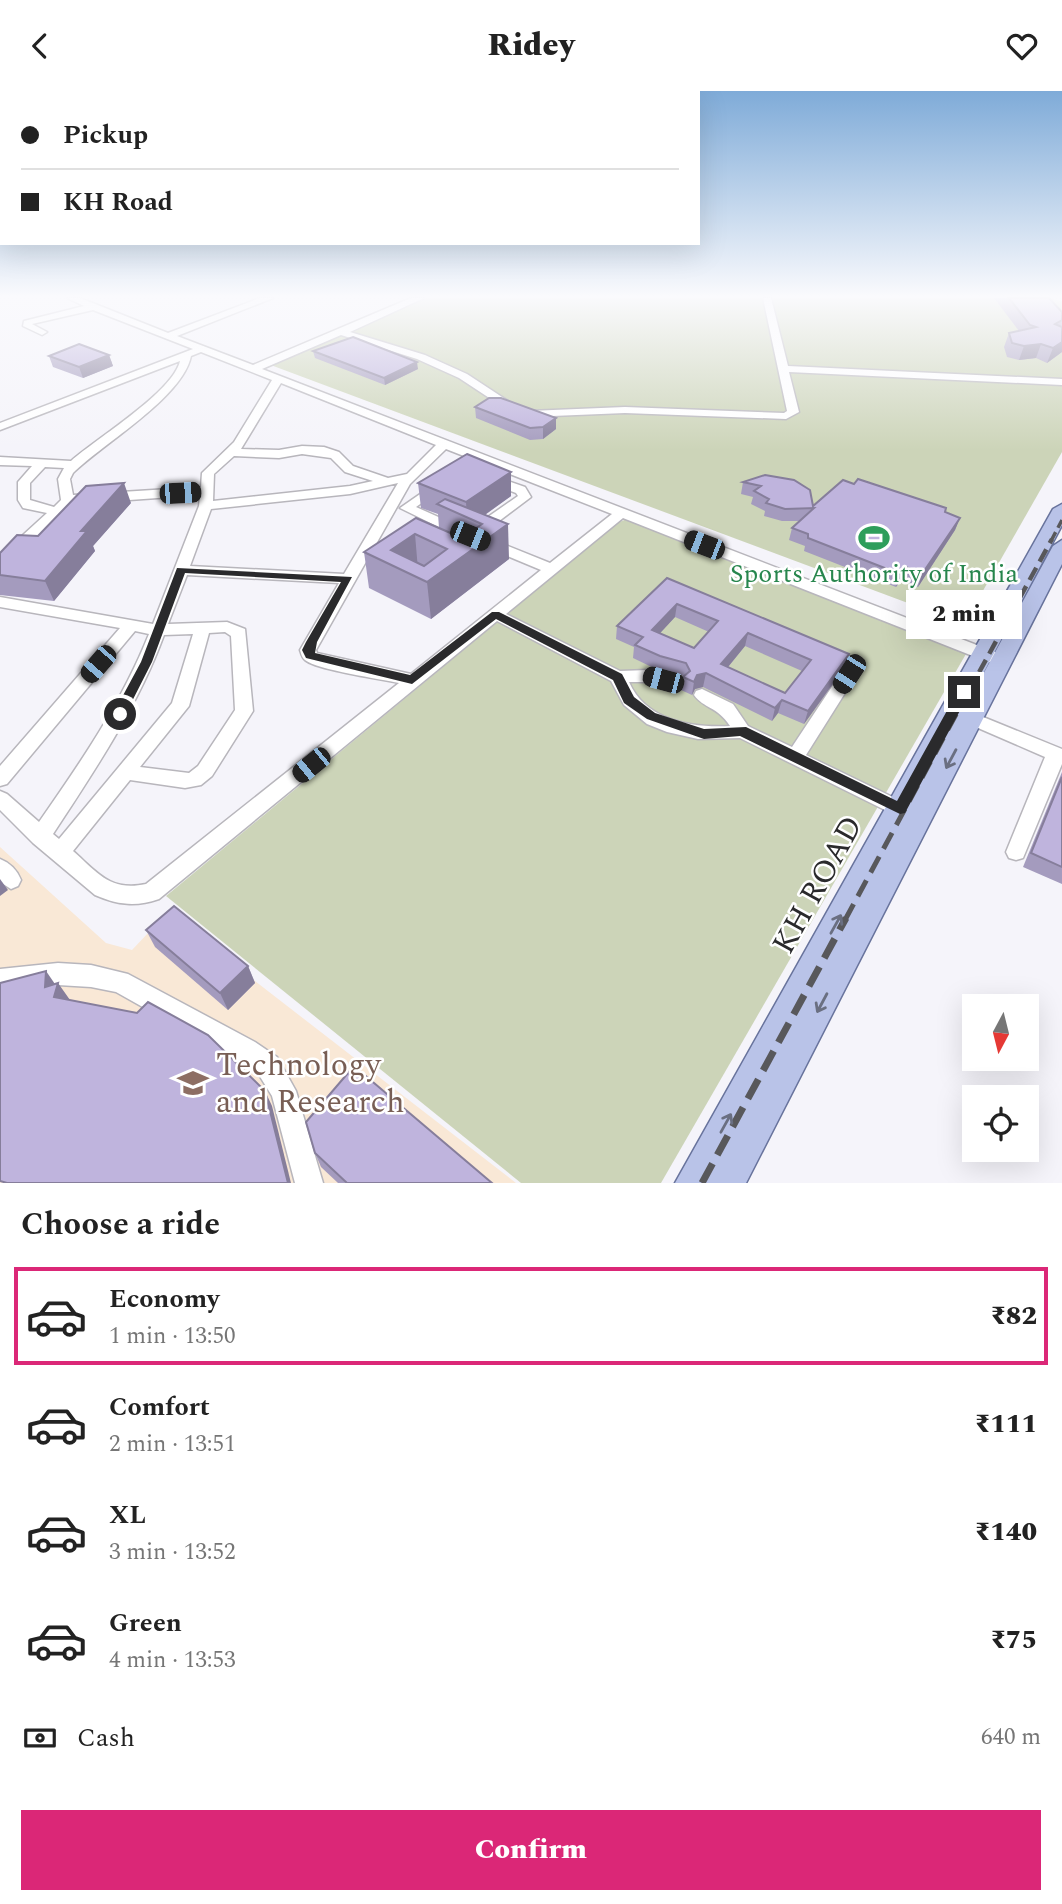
<!DOCTYPE html>
<html lang="en">
<head>
<meta charset="utf-8">
<style>
  :root { --surface:#fff; --page:#f2f2f2; --text:#222; --muted:#767676; --line:#e0e0e0; --accent:#db2777 }
  body { margin:0; font-family:Spectral,serif; background:var(--page); color:var(--text); height:100vh; display:flex; flex-direction:column; font-size:26px; white-space:nowrap }
  * { box-sizing:border-box; margin:0 }
  p { font-size:23px; color:var(--muted) }
  .icon { flex:none; width:38px; height:38px; fill:none; stroke:currentColor; stroke-width:2; stroke-linecap:round; stroke-linejoin:round }
  .map { position:relative; height:1092px; overflow:hidden }
  .panel { display:flex; flex-direction:column; background:var(--surface); flex:1 }
  .panel>* { flex:none }
  .guide { position:absolute; left:0px; top:0px; width:700px; height:154px; box-shadow:0 7px 28px #0002; display:grid; align-content:center; height:154px; padding:0 21px; background:var(--surface) }
  .needle { width:46px; rotate:187deg }
  .buttons { position:absolute; left:962px; top:903px; display:grid; gap:14px }
  .buttons a { display:grid; place-items:center; width:77px; height:77px; border-radius:0px; background:var(--surface); box-shadow:0 7px 28px #0002; font-size:35px }
  .end { position:absolute; width:32px; height:32px; margin:-16px; border:9px solid #2a2a2c; background:#fff; box-shadow:0 0 0 4px #fff }
  .from { border-radius:50% }
  .bubble { position:absolute; height:49px; border-radius:0px; background:var(--surface); box-shadow:0 7px 28px #0002; font-size:23px; font-weight:800; line-height:49px; text-align:center }
  .car { position:absolute; width:21px; height:42px; margin:-21px -10px; border-radius:9px; box-shadow:0 0 5px 2px #0007; background:linear-gradient(#222 24%,#8ab4d8 0 40%,#222 0 76%,#8ab4d8 0 86%,#222 0) }
  .guide b { display:flex; align-items:center; gap:24px; height:66px; font-size:26px }
  .guide b+b { border-top:2px solid var(--line) }
  .guide i { width:18px; height:18px; background:var(--text) }
  ul { padding:0; list-style:none }
  li { display:flex; align-items:center; gap:21px; height:98px; margin:0 14px 10px; padding:0 7px; border:4px solid transparent; border-radius:0px }
  li div { flex:1 }
  li b { display:block; font-size:26px }
  li em { font-style:normal; font-weight:800 }
  li.selected { border-color:var(--accent) }
  li>.icon { width:63px; height:63px; stroke-width:1.5 }
  h2 { padding:0 21px; font-size:32px; line-height:84px }
  .pay { display:flex; align-items:center; gap:18px; height:77px; padding:0 21px; font-size:26px }
  .pay p { margin-inline-start:auto }
  .button { display:flex; gap:14px; margin-top:auto; padding:14px 21px }
  .button a { flex:1; height:80px; border-radius:0px; background:var(--accent); color:#fff; font-size:28px; font-weight:800; line-height:80px; text-align:center }
  header { display:flex; justify-content:space-between; align-items:center; height:91px; padding:0 21px; background:var(--surface); font-size:32px; font-weight:800 }
  .map>svg:first-child { display:block }
  .education { fill:#f9e8d6 }
  .green { fill:#ccd4b8 }
  .lines { fill:none; stroke-linecap:round; stroke-linejoin:round }
  .minor-casing { stroke:#b8b6bc; stroke-width:3 }
  .major-casing { stroke:#68739c; stroke-width:3 }
  .minor { fill:#fff; fill-rule:evenodd }
  .major { fill:#b9c3e8; fill-rule:evenodd }
  .rail-far3 { stroke:#58585b; stroke-width:3.5; stroke-dasharray:10 5; stroke-linecap:butt }
  .rail-far2 { stroke:#58585b; stroke-width:4.5; stroke-dasharray:14 7; stroke-linecap:butt }
  .rail-far1 { stroke:#58585b; stroke-width:5; stroke-dasharray:18 9; stroke-linecap:butt }
  .rail { stroke:#58585b; stroke-width:7; stroke-dasharray:22 10; stroke-linecap:butt }
  .wall { fill:#a49bbe; fill-rule:evenodd }
  .shaded-wall { fill:#867e9b }
  .building { fill:#bfb4dd; stroke:#867e9b; stroke-width:2; fill-rule:evenodd }
  .oneway { stroke:#6a6f81 }
  .route { fill:#2a2a2c }
  .labels { text-anchor:middle; dominant-baseline:central; stroke-width:5; stroke-linejoin:round; paint-order:stroke }
  .leisure-label { font-size:26px; fill:#27864d; stroke:#fff }
  .near-street-label { font-size:32px; fill:#2a2a2c; stroke:#fff }
  .near-education-label { font-size:32px; fill:#785e54; stroke:#fff; text-anchor:start }
</style>
</head>
<body>
<header><svg class="icon" aria-label="back" viewBox="0 0 24 24"><path d="M15 5l-7 7 7 7"/></svg>Ridey<svg class="icon" aria-label="heart" viewBox="0 0 24 24"><path d="M12 20l-8-8c-3-5 5-10 8-4 3-6 11-1 8 4z"/></svg></header>
<div class="map">
<svg width="1062" height="1092" viewBox="0 0 1062 1092">
  <rect width="100%" height="100%" fill="#f5f4fa"/>
  <polygon class="education" points="0,756 106,852 132,859 167,822 516,1092 0,1092"/>
  <g class="green">
    <polygon points="413,207 1047,207 1062,210 1062,361 964,533 260,270"/>
    <polygon points="634,425 970,556 661,1092 521,1092 166,805 617,432"/>
  </g>
  <g class="lines">
    <g class="minor-casing">
      <g id="minor">
        <path d="M67,207H80L168,242L260,207H273L177,245L253,274L411,207H424L350,241L425,264L467,283L514,314L529,320L625,316L784,322L787,320L763,207H771L788,275L1062,288V294L789,281L799,321L786,328L625,322L528,326L506,318L459,287L417,268L341,244L262,278L1000,563L1002,567L994,572L988,571L623,427L506,523L620,580L648,579L683,588L685,592L683,596L677,598L648,591H629C646,630 692,637 730,635C717,615 704,618 694,604L696,600L702,598L733,613L748,635L792,656L843,579H855L857,583L806,664L907,713L910,718L907,723L900,726L893,723L740,647L698,648L667,641L647,633L624,614L611,590L497,530L159,808C136,816 118,814 95,804L33,752L0,719V700L7,703L39,731C81,671 122,611 149,543L135,540L7,693L0,695V675L120,537L0,516V506L153,533L199,415L200,404L73,413L5,476L0,477V465L47,422L23,417L18,409V391L32,375L0,374V366L71,370C97,347 173,301 180,270L0,339V332L193,258L93,219L32,233L47,241L42,244L23,235L24,230L84,215ZM201,261L272,289L234,351L202,382L201,396L73,404L70,388L73,382C104,352 183,306 191,265ZM281,292L436,354L407,383L388,387L353,375L339,361L324,356L302,355L279,359L241,358ZM446,358L612,423L550,472L493,449H483L481,452L483,455L541,479L411,583L317,562L316,559L410,393ZM302,363L331,367L345,381L373,390L350,395L213,410L214,383L234,365L279,367ZM45,376L64,377L58,388L61,409L54,416L30,409V392ZM398,392L344,483L190,475L211,418L350,403ZM187,484L339,492L300,559C301,562 302,567 305,569C317,579 381,588 399,592L146,793C110,801 97,781 73,760L130,689L185,697L201,694L212,685L253,620L245,538L227,531L168,533ZM225,541L231,545L235,619L198,675L189,682L140,676L189,615L209,542ZM193,543L172,612L59,748L53,743C95,679 138,615 164,544Z"/>
        <polygon points="491,384 525,396 531,406 482,443 472,443 470,440 472,437 518,405 516,402 487,391 485,388"/>
        <polygon points="436,392 440,393 440,399 416,416 463,437 465,440 463,443 453,443 400,417"/>
        <polygon points="961,617 1062,658 1062,673 1023,767 1016,769 1009,767 1006,761 1045,666 955,627 952,623 955,619"/>
        <path d="M0,768C10,772 17,779 21,789L18,795L11,798L0,791Z"/>
        <polygon points="58,872 91,874 128,883 255,951 277,966 296,1000 323,1092 295,1092 272,1005 259,984 237,969 116,901 91,896 58,894 0,900 0,878"/>
      </g>
    </g>
    <g class="major-casing">
      <polygon id="major" points="1062,413 1062,434 968,611 1053,455 1062,449 1062,473 746,1092 675,1092 1053,418"/>
    </g>
    <use href="#minor" class="minor"/>
    <use href="#major" class="major"/>
    <polyline class="rail-far3" points="1051,450 1062,429"/>
    <polyline class="rail-far2" points="959,618 1052,448"/>
    <polyline class="rail-far1" points="845,829 960,616"/>
    <polyline class="rail" points="702,1092 846,827"/>
  </g>
  <g class="wall">
    <polygon points="994,207 1049,207 1062,221 1062,261 1047,272 1036,267 1019,269 1007,266 1004,256 1009,242 1019,240"/>
    <polygon points="313,260 418,278 385,294 315,267"/>
    <polygon points="109,264 113,275 83,287 53,276 49,265"/>
    <polygon points="475,316 556,327 556,338 543,348 530,349 476,327"/>
    <polygon points="765,384 813,415 945,421 960,427 955,439 918,496 901,489 896,496 804,460 805,455 789,449 792,437 800,430 782,430 764,425 765,420 751,413 753,406 741,403 743,391"/>
    <polygon points="418,392 511,405 485,424 509,468 431,528 369,497 364,461 416,427 439,437 438,423 421,417"/>
    <polygon points="131,412 93,455 95,460 54,510 0,504 0,462 38,445"/>
    <path d="M667,487L845,576L804,633L778,622L772,630L703,596L695,598L692,604L681,599L684,585L658,579L633,567L634,556L616,548L617,535ZM675,526L709,541L694,557L660,542ZM745,555L802,580L785,602L728,576Z"/>
    <polygon points="1062,681 1062,793 1023,776"/>
    <polygon points="146,839 248,875 255,892 228,919 155,856"/>
    <polygon points="315,1062 492,1092 338,1092 321,1076"/>
  </g>
  <g class="shaded-wall">
    <polygon points="1062,251 1062,261 1047,272 1053,257"/>
    <polygon points="1041,253 1036,267 1019,269 1024,255"/>
    <polygon points="109,264 113,275 83,287 79,276"/>
    <polygon points="417,271 418,278 385,294 384,287"/>
    <polygon points="556,327 556,338 543,348 543,336"/>
    <polygon points="511,381 511,405 476,430 467,426 466,411"/>
    <polygon points="124,392 131,412 93,455 95,460 54,510 45,490 81,440"/>
    <polygon points="960,427 955,439 918,496 922,483"/>
    <polygon points="508,433 509,468 431,528 427,491"/>
    <polygon points="415,443 418,479 391,459"/>
    <polygon points="906,476 901,489 896,496 900,483"/>
    <polygon points="677,513 675,526 651,552 652,539"/>
    <polygon points="748,542 745,555 719,587 721,573"/>
    <polygon points="849,563 845,576 804,633 808,620"/>
    <polygon points="706,582 703,596 695,598 692,604 694,591 697,584"/>
    <polygon points="782,609 778,622 772,630 775,617"/>
    <polygon points="0,788 8,799 0,805"/>
    <polygon points="248,875 255,892 228,919 220,902"/>
    <polygon points="46,880 57,896 58,892 70,909 67,923 45,896"/>
    <polygon points="265,1000 272,1015 291,1092 288,1092"/>
  </g>
  <g class="building">
    <polygon points="1009,207 1049,207 1062,221 1062,229 1055,233 1062,236 1062,251 1053,257 1041,253 1024,255 1012,252 1009,242 1036,236 1030,234"/>
    <polygon points="353,246 417,271 384,287 313,260"/>
    <polygon points="79,253 109,264 79,276 49,265"/>
    <polygon points="489,307 501,307 556,327 543,336 530,337 475,316"/>
    <polygon points="467,363 511,381 466,411 418,392"/>
    <polygon points="765,384 794,389 810,399 813,415 843,389 854,393 858,388 946,417 945,421 960,427 922,483 906,476 900,483 808,447 808,443 792,437 814,417 785,418 766,412 769,408 754,400 761,395 743,391"/>
    <polygon points="124,392 81,440 87,440 45,490 0,484 0,462 17,444 38,445 86,395"/>
    <path d="M445,408L508,433L427,491L364,461L416,427L462,447L482,433L437,413ZM415,443L447,458L424,475L391,459Z"/>
    <path d="M667,487L849,563L808,620L782,609L775,617L706,582L697,584L694,591L683,586L690,580L686,572L660,565L635,554L643,546L617,535ZM677,513L718,530L694,557L652,539ZM748,542L811,569L785,602L721,573Z"/>
    <polygon points="1062,686 1062,776 1031,762"/>
    <polygon points="174,815 248,875 220,902 146,839"/>
    <polygon points="46,880 45,896 58,892 54,906 137,922 148,911 208,944 265,1000 288,1092 7,1092 0,1090 0,892"/>
    <polygon points="354,975 492,1092 347,1092 315,1062 306,1031"/>
  </g>
  <defs><path id="oneway-shaft" d="M-6 0H5M1.5-3L5.5 0L1.5 3" fill="none" stroke-width="1.6" stroke-linecap="round" stroke-linejoin="round" transform="scale(1.75)"/></defs>
  <g class="oneway">
    <use href="#oneway-shaft" transform="translate(951 668) rotate(118)"/>
    <use href="#oneway-shaft" transform="translate(836 833) rotate(-61)"/>
    <use href="#oneway-shaft" transform="translate(822 912) rotate(118)"/>
    <use href="#oneway-shaft" transform="translate(726 1032) rotate(-61)"/>
  </g>
  <linearGradient id="sky" x2="0" y2="1"><stop stop-color="#7fabd8"/><stop offset="0.57" stop-color="#fafafd"/><stop offset="1" stop-color="#fafafd" stop-opacity="0"/></linearGradient>
  <rect width="1062" height="360" fill="url(#sky)"/>
  <polygon class="route" points="177,477 352,486 317,551 315,562 410,584 492,521 499,521 622,583 634,606 655,622 704,638 746,636 897,710 959,598 970,601 905,722 900,723 740,645 704,648 647,628 624,612 613,589 496,528 412,593 306,567 302,559 306,551 341,491 185,482 152,571 124,626 115,626 113,623 141,571"/>
  <defs>
    <g id="stadium-bare" transform="scale(2.415)"><path d="M0-5a6.5 5 0 1 0 0 10a6.5 5 0 1 0 0-10ZM-3.5-1.8h7v3.6h-7Z" fill="#2e9e5b" stroke="#fff" stroke-width="2.5" paint-order="stroke"/></g>
    <g id="university-bare" transform="scale(2.415)"><path d="M0-5L7-2L0 1L-7-2ZM-4 1L0 2.5L4 1V4Q0 6-4 4Z" fill="#8d6e63" stroke="#fff" stroke-width="2.5" paint-order="stroke"/></g>
  </defs>
  <g fill-rule="evenodd">
    <use href="#stadium-bare" x="874" y="447"/>
    <use href="#university-bare" x="193" y="992"/>
  </g>
  <g class="labels">
    <g class="leisure-label">
      <text x="874" y="483">Sports Authority of India</text>
    </g>
    <g class="near-street-label">
      <text transform="translate(818 794) rotate(-61)">KH ROAD</text>
    </g>
    <g class="near-education-label">
      <text x="216" y="974">Technology<tspan x="216" dy="37">and Research</tspan></text>
    </g>
  </g>
</svg>
<div class="buttons">
<a><svg class="needle" viewBox="-14 -14 28 28"><path d="M0-13l5 13h-10z" fill="#e53935"/><path d="M0 13l5-13h-10z" fill="#767676"/></svg></a>
<a><svg class="icon" aria-label="locate" viewBox="0 0 24 24"><circle cx="12" cy="12" r="6"/><path d="M12 2v4M12 18v4M2 12h4M18 12h4"/></svg></a>
</div>
<i class="end from" style="left:120px;top:623px"></i>
<i class="end" style="left:964px;top:601px"></i>
<div class="bubble" style="left:906px;top:499px;width:116px">2 min</div>
<i class="car" style="left:180px;top:402px;rotate:87deg"></i>
<i class="car" style="left:470px;top:445px;rotate:112deg"></i>
<i class="car" style="left:704px;top:454px;rotate:291deg"></i>
<i class="car" style="left:98px;top:573px;rotate:221deg"></i>
<i class="car" style="left:849px;top:583px;rotate:213deg"></i>
<i class="car" style="left:663px;top:589px;rotate:285deg"></i>
<i class="car" style="left:311px;top:674px;rotate:231deg"></i>
<div class="guide">
<b><i class="from"></i>Pickup</b>
<b><i></i>KH Road</b>
</div>
</div>
<section class="panel">
<h2>Choose a ride</h2>
<ul>
<li class="selected"><svg class="icon" aria-label="car" viewBox="0 0 24 24"><path d="M5 17H2v-5l4-1 3-4h7l3 4 3 1v5h-3M9 17h6M6 11h13"/><circle cx="7" cy="17" r="2"/><circle cx="17" cy="17" r="2"/></svg><div><b>Economy</b><p>1 min · 13:50</p></div><em>₹82</em></li>
<li><svg class="icon" aria-label="car" viewBox="0 0 24 24"><path d="M5 17H2v-5l4-1 3-4h7l3 4 3 1v5h-3M9 17h6M6 11h13"/><circle cx="7" cy="17" r="2"/><circle cx="17" cy="17" r="2"/></svg><div><b>Comfort</b><p>2 min · 13:51</p></div><em>₹111</em></li>
<li><svg class="icon" aria-label="car" viewBox="0 0 24 24"><path d="M5 17H2v-5l4-1 3-4h7l3 4 3 1v5h-3M9 17h6M6 11h13"/><circle cx="7" cy="17" r="2"/><circle cx="17" cy="17" r="2"/></svg><div><b>XL</b><p>3 min · 13:52</p></div><em>₹140</em></li>
<li><svg class="icon" aria-label="car" viewBox="0 0 24 24"><path d="M5 17H2v-5l4-1 3-4h7l3 4 3 1v5h-3M9 17h6M6 11h13"/><circle cx="7" cy="17" r="2"/><circle cx="17" cy="17" r="2"/></svg><div><b>Green</b><p>4 min · 13:53</p></div><em>₹75</em></li>
</ul>
<div class="pay"><svg class="icon" aria-label="cash" viewBox="0 0 24 24"><path d="M3 7h18v10H3z"/><circle cx="12" cy="12" r="2"/></svg>Cash<p>640 m</p></div>
<div class="button"><a>Confirm</a></div>
</section>
</body>
</html>
